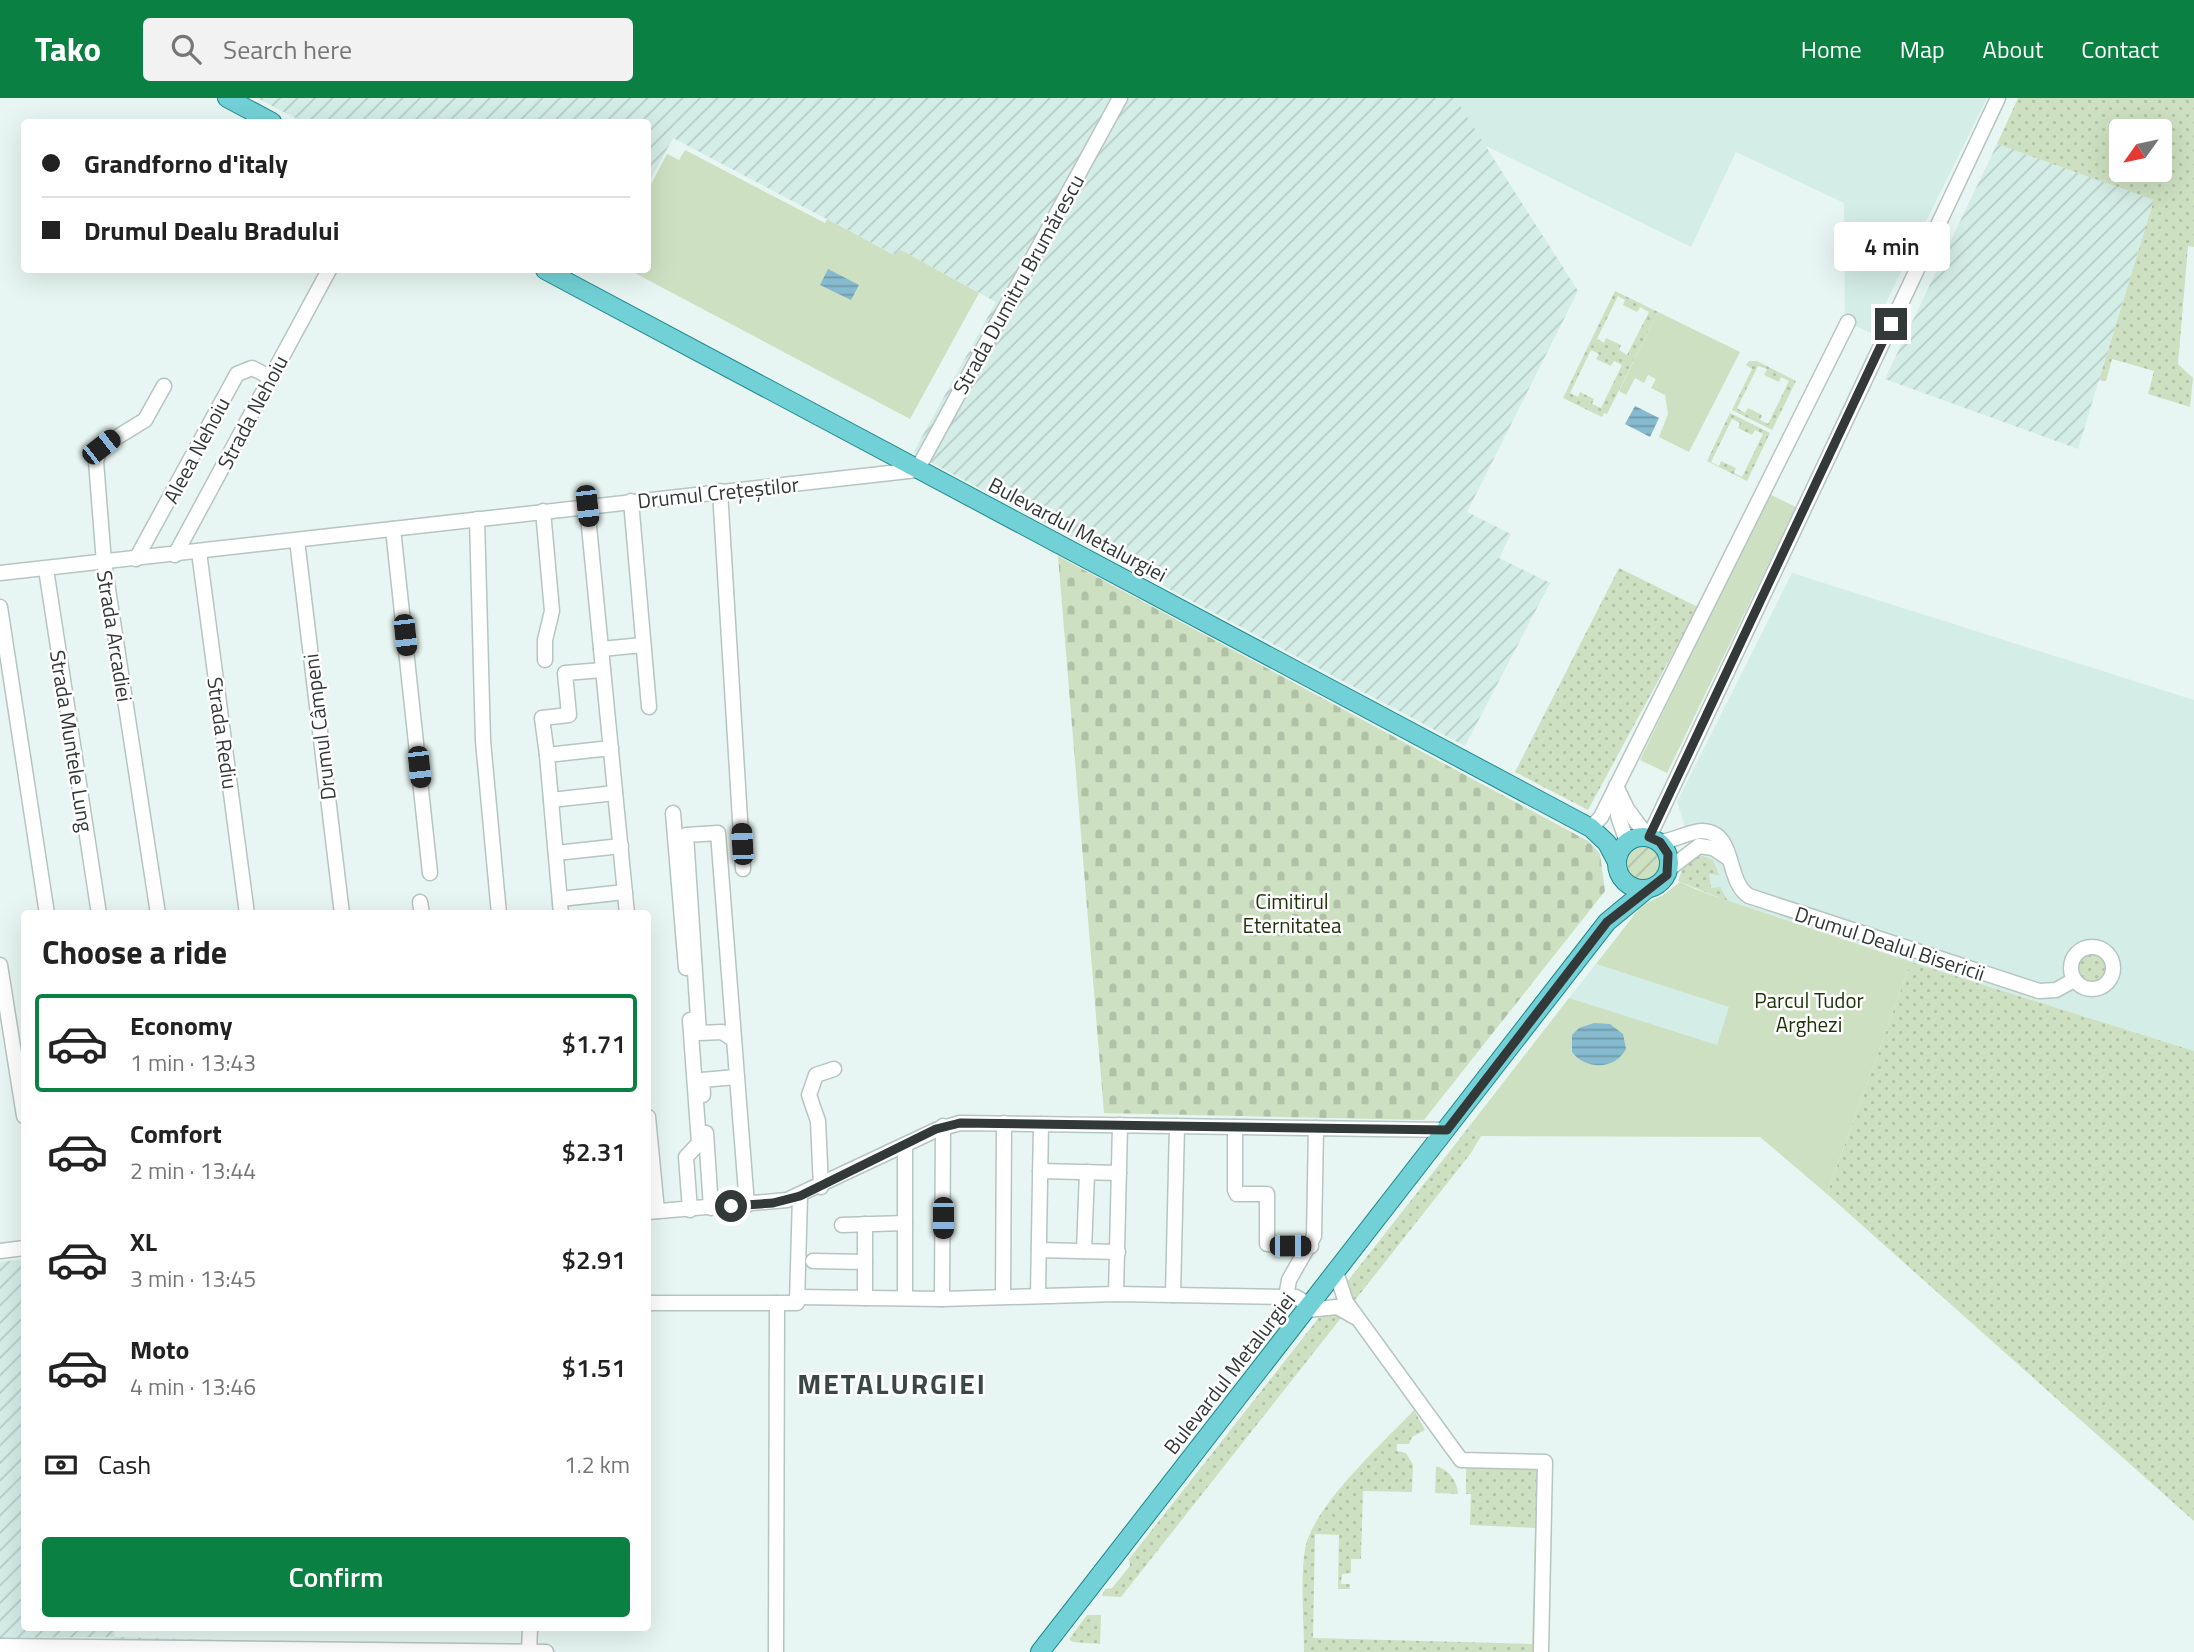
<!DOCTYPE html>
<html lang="en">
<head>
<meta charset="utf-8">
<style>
  :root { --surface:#fff; --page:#f2f2f2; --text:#222; --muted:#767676; --line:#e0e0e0; --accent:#0b8043 }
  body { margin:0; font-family:"Titillium Web",sans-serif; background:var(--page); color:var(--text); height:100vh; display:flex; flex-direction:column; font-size:26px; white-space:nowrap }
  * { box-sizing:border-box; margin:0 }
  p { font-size:23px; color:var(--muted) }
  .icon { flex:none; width:38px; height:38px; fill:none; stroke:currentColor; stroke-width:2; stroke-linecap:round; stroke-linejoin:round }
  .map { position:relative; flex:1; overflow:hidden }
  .details { position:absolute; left:21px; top:812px; width:630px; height:721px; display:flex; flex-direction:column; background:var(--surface); border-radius:7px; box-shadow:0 7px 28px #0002 }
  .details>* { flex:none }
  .banner { position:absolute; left:21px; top:21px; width:630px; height:154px; border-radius:7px; box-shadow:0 7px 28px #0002; display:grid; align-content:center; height:154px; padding:0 21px; background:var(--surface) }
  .needle { width:46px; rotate:237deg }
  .fabs { position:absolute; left:2109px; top:21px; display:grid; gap:14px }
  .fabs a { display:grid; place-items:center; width:63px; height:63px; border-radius:7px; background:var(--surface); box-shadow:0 7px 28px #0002; font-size:35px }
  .end { position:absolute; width:32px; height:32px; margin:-16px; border:9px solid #333938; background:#fff; box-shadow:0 0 0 4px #fff }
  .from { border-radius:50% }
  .bubble { position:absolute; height:49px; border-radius:7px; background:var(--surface); box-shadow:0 7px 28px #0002; font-size:23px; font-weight:600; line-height:49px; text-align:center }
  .car { position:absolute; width:21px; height:42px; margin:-21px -10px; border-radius:9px; box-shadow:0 0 5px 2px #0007; background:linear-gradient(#222 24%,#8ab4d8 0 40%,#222 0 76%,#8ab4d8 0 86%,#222 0) }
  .banner b { display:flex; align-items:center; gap:24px; height:66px; font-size:26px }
  .banner b+b { border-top:2px solid var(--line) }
  .banner i { width:18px; height:18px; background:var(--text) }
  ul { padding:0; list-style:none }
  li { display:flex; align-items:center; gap:21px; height:98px; margin:0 14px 10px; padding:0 7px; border:4px solid transparent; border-radius:7px }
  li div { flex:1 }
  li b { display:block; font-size:26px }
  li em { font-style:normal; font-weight:600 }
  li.on { border-color:var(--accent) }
  li>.icon { width:63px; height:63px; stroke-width:1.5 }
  h2 { padding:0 21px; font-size:32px; line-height:84px }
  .pay { display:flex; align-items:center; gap:18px; height:77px; padding:0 21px; font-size:26px }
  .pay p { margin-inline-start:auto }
  .primary-button { display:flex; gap:14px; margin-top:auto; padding:14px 21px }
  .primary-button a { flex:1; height:80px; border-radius:7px; background:var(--accent); color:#fff; font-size:28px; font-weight:600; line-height:80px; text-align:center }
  header { display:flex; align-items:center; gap:42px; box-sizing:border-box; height:98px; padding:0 35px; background:var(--accent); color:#fff }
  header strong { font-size:33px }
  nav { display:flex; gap:38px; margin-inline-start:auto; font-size:24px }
  .search { width:490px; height:63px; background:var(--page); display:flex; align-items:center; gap:18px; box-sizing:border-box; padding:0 24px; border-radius:7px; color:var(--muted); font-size:26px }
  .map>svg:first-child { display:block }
  .built { fill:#d4ede6 }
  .industrial { fill:url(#industrial-furrows) }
  .grass { fill:url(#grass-dots); fill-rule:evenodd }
  .cemetery { fill:url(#cemetery-stones) }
  .park { fill:#cde0c1 }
  .garden { fill:url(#garden-furrows) }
  .water { fill:url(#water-rules) }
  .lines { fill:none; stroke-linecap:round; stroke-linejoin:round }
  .minor-casing { stroke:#b6c5c1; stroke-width:17 }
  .major-casing { stroke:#1f888c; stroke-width:20 }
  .minor { stroke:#fff; stroke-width:14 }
  .major { stroke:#72d1d6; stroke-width:18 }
  .route { stroke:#333938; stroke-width:9 }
  .labels { text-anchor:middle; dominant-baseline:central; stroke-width:5; stroke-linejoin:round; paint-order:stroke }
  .street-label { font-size:21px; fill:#333938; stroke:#fff }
  .park-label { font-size:21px; fill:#1d3306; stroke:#fff }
  .district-label { font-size:28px; font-weight:bold; letter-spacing:2px; fill:#3b4744; stroke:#fff }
</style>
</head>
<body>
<header>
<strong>Tako</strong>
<div class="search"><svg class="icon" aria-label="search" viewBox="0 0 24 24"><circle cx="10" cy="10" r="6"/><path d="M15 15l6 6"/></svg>Search here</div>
<nav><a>Home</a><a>Map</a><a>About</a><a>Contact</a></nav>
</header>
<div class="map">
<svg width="2194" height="1554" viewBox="0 0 2194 1554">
  <defs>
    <pattern id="industrial-furrows" width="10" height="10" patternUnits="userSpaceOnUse" patternTransform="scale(1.75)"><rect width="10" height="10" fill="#d4ede6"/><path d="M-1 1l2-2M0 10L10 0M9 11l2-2" fill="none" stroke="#b6ccc6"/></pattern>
    <pattern id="grass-dots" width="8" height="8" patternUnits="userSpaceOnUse" patternTransform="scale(1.75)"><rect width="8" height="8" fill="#cde0c1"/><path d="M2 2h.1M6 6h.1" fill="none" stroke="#b0c1a7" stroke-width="1.8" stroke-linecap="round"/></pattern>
    <pattern id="cemetery-stones" width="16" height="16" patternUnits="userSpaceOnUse" patternTransform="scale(1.75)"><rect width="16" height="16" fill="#cde0c1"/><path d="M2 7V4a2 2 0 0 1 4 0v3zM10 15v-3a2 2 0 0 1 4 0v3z" fill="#b0c1a7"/></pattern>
    <pattern id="garden-furrows" width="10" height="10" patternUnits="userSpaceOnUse" patternTransform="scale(1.75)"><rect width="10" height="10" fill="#cde0c1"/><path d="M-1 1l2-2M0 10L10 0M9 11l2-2" fill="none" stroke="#b0c1a7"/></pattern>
    <pattern id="water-rules" width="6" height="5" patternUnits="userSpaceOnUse" patternTransform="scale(1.75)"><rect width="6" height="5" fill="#86bace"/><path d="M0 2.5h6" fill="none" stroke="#6e98a8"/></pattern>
  </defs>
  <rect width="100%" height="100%" fill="#e7f6f2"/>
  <g class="built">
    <polygon points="1455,0 1987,0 1871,235 1845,223 1844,105 1736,54 1691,149 1484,47"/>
    <polygon points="1792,475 2194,602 2194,953 1911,864 1702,794 1697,790 1693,753 1677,704"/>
    <polygon points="1596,866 1730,909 1717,948 1569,900"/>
  </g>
  <g class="industrial">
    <polygon points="257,0 1455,0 1578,193 1467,414 1511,436 1499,460 1550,485 1465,648 913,355 996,204 901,152 895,157 673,40 648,86 648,24 303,24"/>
    <polygon points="1997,46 2154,102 2078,351 1885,281"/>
    <polygon points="24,1161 24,1530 114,1530 115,1539 343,1546 115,1554 114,1539 0,1540 0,1164"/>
  </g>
  <g class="grass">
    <path d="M2018,0H2194V149L2188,148L2178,266L2193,280L2190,309L2148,296L2154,273L2112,261L2106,283L2099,282L2154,102L1997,46ZM2121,33H2160V72H2121Z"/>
    <path d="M1615,193L1658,214L1607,316L1604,315L1602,319L1563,300ZM1618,198L1625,202L1623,207L1637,214L1640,209L1649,214L1627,257L1619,252L1621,247L1606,240L1604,245L1597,241ZM1591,252L1599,256L1596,261L1611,268L1614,263L1622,267L1601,310L1592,306L1594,301L1580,294L1578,299L1570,295Z"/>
    <path d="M1749,263H1757L1796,283L1772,332L1732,312L1752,271L1746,267ZM1758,268L1767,271L1764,277L1779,284L1781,279L1789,283L1768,326L1760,322L1762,317L1748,310L1745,315L1737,310Z"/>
    <path d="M1730,315L1770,335L1747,383L1707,363ZM1732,321L1740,325L1738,330L1752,337L1755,332L1763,336L1742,379L1734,375L1736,370L1721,363L1719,368L1711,364Z"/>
    <polygon points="1619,470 1698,509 1588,712 1515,674"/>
    <polygon points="1697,756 1713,762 1719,777 1709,776 1711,790 1720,789 1728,803 1678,783 1684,766"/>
    <circle cx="2092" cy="870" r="18"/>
    <polygon points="1911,864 2194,953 2194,1423 1827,1096"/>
    <polygon points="1468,1030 1481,1038 1471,1055 1121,1499 1102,1498 1105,1491 1112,1490 1130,1468 1129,1461"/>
    <path d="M1414,1312L1425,1332L1412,1339L1409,1346H1397V1353L1406,1355L1413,1367L1412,1394L1363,1393L1361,1461H1351V1475L1342,1476L1341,1486H1350V1491H1338L1339,1437L1315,1436L1313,1540L1532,1546L1535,1430L1470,1427L1471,1396H1466V1370L1541,1368L1538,1554H1304C1304,1521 1300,1484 1305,1451C1313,1408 1383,1345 1414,1312Z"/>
    <path d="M1436,1369C1447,1369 1458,1384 1458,1396L1435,1395Z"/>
    <polygon points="1087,1517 1101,1517 1100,1546 1073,1544 1069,1541"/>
  </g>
  <polygon class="cemetery" points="1058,458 1588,743 1600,756 1605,793 1424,1022 1104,1015"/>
  <g class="park">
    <polygon points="685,52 825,125 827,121 894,157 901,152 979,195 910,321 629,172 648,172 648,92 667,56 679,62"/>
    <polygon points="1658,214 1740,254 1689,354 1659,339 1668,316 1665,297 1651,290 1656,281 1648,277 1644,285 1635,280 1626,297 1619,293"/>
    <polygon points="1769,396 1796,409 1667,675 1640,662"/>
    <polygon points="1680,784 1702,794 1911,864 1827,1096 1760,1039 1481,1038 1468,1030 1569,900 1717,947 1729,909 1596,866 1642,807 1663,797"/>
  </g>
  <circle class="garden" cx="1644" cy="764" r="19"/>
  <g class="water">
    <polygon points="828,171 859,187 851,202 820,187"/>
    <polygon points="1635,308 1659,320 1650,339 1625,326"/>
    <path d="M1594,925L1610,926L1623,936L1626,951C1615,972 1585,972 1572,954V937L1579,930Z"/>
  </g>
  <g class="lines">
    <g class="minor-casing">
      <g id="minor">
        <polyline points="720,393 743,771"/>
        <polyline points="631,403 649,609"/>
        <polyline points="587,408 627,816"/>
        <polyline points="543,413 552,513 545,542 545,562"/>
        <polyline points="477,421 483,643 499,816"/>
        <polyline points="393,431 430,775"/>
        <polyline points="297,442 342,816"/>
        <polyline points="199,454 247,816"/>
        <polyline points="175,457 329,172"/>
        <polyline points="136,461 237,276 252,270 270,279"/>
        <polyline points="46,471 99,816"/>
        <polyline points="0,475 917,372 1120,0"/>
        <polyline points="0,509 47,816"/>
        <polyline points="601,551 643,547"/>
        <polyline points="547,657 542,620 569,617 565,575 603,572"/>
        <polyline points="1616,688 1627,711 1647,738"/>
        <polyline points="1616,697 1618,718 1627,744"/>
        <polyline points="551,702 615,695"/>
        <polyline points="673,715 686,870"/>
        <polyline points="1591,730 1601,719 1848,224"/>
        <polyline points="1649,739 1998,0"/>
        <path d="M1659,744C1674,743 1689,733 1703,733C1737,735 1725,783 1749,798L2039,893L2056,892L2074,882"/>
        <polyline points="556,755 621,748"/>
        <polyline points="1669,771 1699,748 1713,750 1728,760"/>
        <polyline points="560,801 625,794"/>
        <polyline points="420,804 422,816"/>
        <polyline points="158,816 104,465 96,363 101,349 145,322 164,288"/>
        <polyline points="561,816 547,657 611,650"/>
        <circle cx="2092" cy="870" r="21"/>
        <polyline points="0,867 24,1018"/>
        <polyline points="690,922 699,1045 686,1059 690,1112"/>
        <polyline points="733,941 722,934 699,935 686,737 718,735 747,1107"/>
        <polyline points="703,997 702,982 736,979"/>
        <polyline points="648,1019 657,1113"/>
        <polyline points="1235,1029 1235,1092 1237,1096 1267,1096 1267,1146 1311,1148"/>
        <polyline points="706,1035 711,1110"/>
        <polyline points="905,1047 905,1200"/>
        <polyline points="1040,1073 1119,1075"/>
        <polyline points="821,1089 818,1023 809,997 816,977 834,971"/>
        <polyline points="648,1114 787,1102 936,1032 960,1025 1447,1032"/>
        <polyline points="842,1127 905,1125"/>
        <polyline points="1039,1152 1118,1154"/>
        <polyline points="0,1153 24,1150"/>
        <polyline points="1084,1153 1087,1074"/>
        <polyline points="813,1163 865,1164"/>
        <polyline points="1336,1174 1346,1204 1461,1362 1545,1364 1541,1554"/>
        <polyline points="1116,1196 1120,1027"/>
        <polyline points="1038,1197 1041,1026"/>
        <polyline points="1173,1197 1177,1028"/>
        <polyline points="797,1199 942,1201 943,1028"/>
        <polyline points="1003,1199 1004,1025"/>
        <polyline points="1286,1199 1289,1182 1314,1138 1316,1030"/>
        <polyline points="865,1200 865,1126"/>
        <polyline points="942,1201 1116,1196 1286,1199 1296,1199 1311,1208"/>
        <polyline points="648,1205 797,1205 800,1098"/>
        <polyline points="1307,1212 1337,1209 1355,1219"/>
        <polyline points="0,1548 546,1554"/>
        <polyline points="529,1554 530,1530"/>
        <polyline points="776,1554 777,1205"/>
      </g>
    </g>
    <g class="major-casing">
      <g id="major">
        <polyline points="227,0 272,24"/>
        <polyline points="545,172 1591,730 1607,745 1617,764"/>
        <circle cx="1643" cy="765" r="26"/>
        <polyline points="1040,1554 1607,824 1647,791"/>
      </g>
    </g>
    <use href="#minor" class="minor"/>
    <use href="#major" class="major"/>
  </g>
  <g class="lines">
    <polyline class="route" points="731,1108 773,1105 800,1098 936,1031 960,1025 1447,1032 1607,824 1667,777 1668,756 1660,744 1649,739 1891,226"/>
  </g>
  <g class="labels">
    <g class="street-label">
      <text transform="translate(1018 186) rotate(-61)">Strada Dumitru Brumărescu</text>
      <text transform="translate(252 314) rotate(-62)">Strada Nehoiu</text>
      <text transform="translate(196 352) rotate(-62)">Aleea Nehoiu</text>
      <text transform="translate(718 394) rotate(-6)">Drumul Crețeștilor</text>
      <text transform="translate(1078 431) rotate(28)">Bulevardul Metalurgiei</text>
      <text transform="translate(115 538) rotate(81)">Strada Arcadiei</text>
      <text transform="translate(319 629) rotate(-97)">Drumul Câmpeni</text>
      <text transform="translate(223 635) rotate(82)">Strada Rediu</text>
      <text transform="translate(72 643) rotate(81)">Strada Muntele Lung</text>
      <text transform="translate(1890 845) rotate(18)">Drumul Dealul Bisericii</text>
      <text transform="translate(1229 1275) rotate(-52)">Bulevardul Metalurgiei</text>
    </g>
    <g class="park-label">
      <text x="1292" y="803">Cimitirul<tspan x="1292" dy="24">Eternitatea</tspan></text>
      <text x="1809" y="902">Parcul Tudor<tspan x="1809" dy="24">Arghezi</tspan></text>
    </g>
    <g class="district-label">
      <text x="892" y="1285">METALURGIEI</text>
    </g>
  </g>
</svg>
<div class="fabs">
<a><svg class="needle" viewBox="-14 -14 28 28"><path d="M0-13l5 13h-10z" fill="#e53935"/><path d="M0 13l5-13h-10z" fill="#767676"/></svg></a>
</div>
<i class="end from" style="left:731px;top:1108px"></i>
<i class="end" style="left:1891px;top:226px"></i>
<div class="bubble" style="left:1834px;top:124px;width:116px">4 min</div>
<i class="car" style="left:101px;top:349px;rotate:52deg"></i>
<i class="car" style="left:587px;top:408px;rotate:174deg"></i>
<i class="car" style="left:405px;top:537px;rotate:174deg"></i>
<i class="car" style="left:419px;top:669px;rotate:174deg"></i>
<i class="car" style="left:742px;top:746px;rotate:357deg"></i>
<i class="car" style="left:943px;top:1120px;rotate:180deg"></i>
<i class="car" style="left:1290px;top:1148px;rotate:90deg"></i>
<div class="banner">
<b><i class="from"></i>Grandforno d'italy</b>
<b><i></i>Drumul Dealu Bradului</b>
</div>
<section class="details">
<h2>Choose a ride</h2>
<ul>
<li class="on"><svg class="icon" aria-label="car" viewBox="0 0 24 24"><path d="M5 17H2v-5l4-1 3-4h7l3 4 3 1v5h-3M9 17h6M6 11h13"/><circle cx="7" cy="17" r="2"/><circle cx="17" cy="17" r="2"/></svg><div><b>Economy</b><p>1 min · 13:43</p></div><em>$1.71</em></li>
<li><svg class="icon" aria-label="car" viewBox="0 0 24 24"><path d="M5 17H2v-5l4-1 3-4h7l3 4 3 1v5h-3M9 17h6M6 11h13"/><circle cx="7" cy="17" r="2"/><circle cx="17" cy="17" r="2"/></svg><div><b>Comfort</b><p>2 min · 13:44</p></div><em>$2.31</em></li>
<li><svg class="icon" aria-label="car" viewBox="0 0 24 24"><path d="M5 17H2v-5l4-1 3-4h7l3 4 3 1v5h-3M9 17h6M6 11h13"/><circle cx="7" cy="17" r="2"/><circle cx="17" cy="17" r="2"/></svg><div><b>XL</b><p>3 min · 13:45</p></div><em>$2.91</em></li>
<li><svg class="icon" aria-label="car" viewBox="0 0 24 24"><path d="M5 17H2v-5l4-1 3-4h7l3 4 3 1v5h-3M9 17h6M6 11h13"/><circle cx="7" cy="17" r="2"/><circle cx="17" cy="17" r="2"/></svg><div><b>Moto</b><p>4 min · 13:46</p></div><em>$1.51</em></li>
</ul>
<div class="pay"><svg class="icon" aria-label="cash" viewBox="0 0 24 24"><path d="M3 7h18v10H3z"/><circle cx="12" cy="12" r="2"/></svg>Cash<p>1.2 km</p></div>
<div class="primary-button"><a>Confirm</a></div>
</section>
</div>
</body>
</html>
